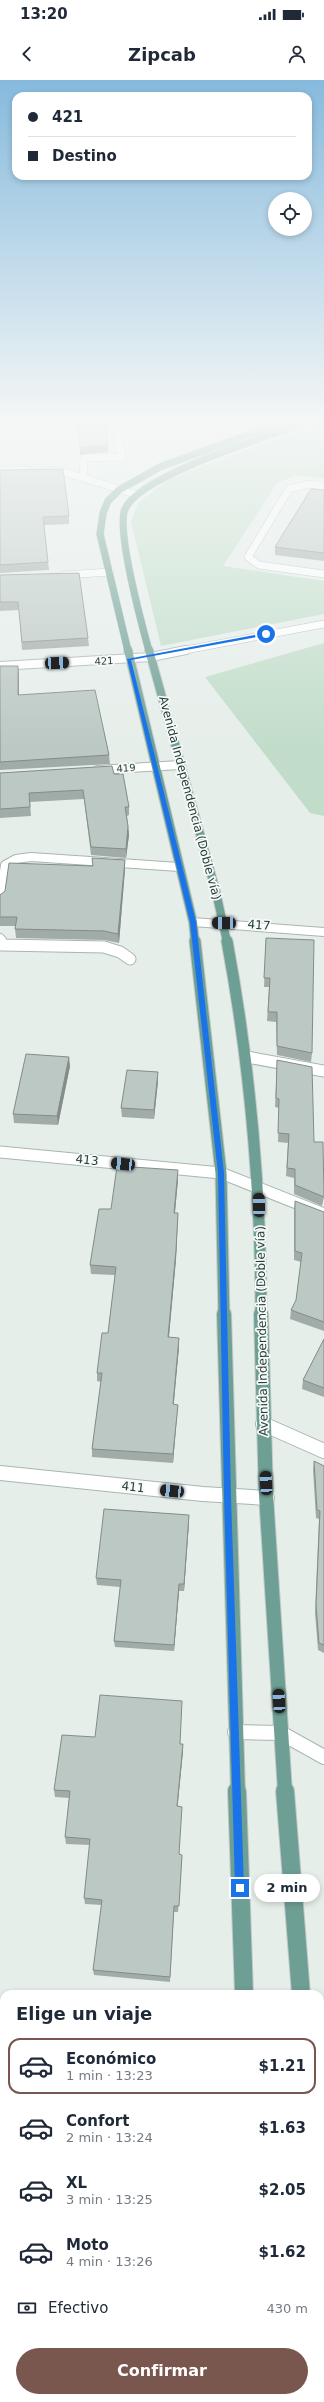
<!DOCTYPE html>
<html lang="es">
<head>
<meta charset="utf-8">
<style>
  :root { --surface:#fff; --page:#f2f2f3; --text:#1f2937; --muted:#747a83; --line:#e0e1e3; --accent:#79564e }
  body { margin:0; font-family:"DejaVu Sans",sans-serif; background:var(--page); color:var(--text); height:100vh; display:flex; flex-direction:column; font-size:15px; white-space:nowrap }
  * { box-sizing:border-box; margin:0 }
  p { font-size:13px; color:var(--muted) }
  .icon { flex:none; width:22px; height:22px; fill:none; stroke:currentColor; stroke-width:2; stroke-linecap:round; stroke-linejoin:round }
  .map { position:relative; flex:1; overflow:hidden }
  .panel { position:absolute; left:0px; top:1910px; width:324px; height:412px; display:flex; flex-direction:column; background:var(--surface); border-radius:12px 12px 0 0; box-shadow:0 2px 6px #0003 }
  .panel>* { flex:none }
  .hud { position:absolute; left:12px; top:12px; width:300px; height:88px; border-radius:12px; box-shadow:0 2px 6px #0003; display:grid; align-content:center; height:88px; padding:0 16px; background:var(--surface) }
  .buttons { position:absolute; left:268px; top:112px; display:grid; gap:8px }
  .buttons a { display:grid; place-items:center; width:44px; height:44px; border-radius:50%; background:var(--surface); box-shadow:0 2px 6px #0003; font-size:20px }
  .end { position:absolute; width:18px; height:18px; margin:-9px; border:5px solid #1a73e8; background:#fff; box-shadow:0 0 0 2px #fff }
  .from { border-radius:50% }
  .bubble { position:absolute; height:28px; border-radius:14px; background:var(--surface); box-shadow:0 2px 6px #0003; font-size:13px; font-weight:800; line-height:28px; text-align:center }
  .car { position:absolute; width:12px; height:24px; margin:-12px -6px; border-radius:5px; box-shadow:0 0 3px 1px #0007; background:linear-gradient(#222 24%,#8ab4d8 0 40%,#222 0 76%,#8ab4d8 0 86%,#222 0) }
  .hud b { display:flex; align-items:center; gap:14px; height:38px; font-size:15px }
  .hud b+b { border-top:1px solid var(--line) }
  .hud i { width:10px; height:10px; background:var(--text) }
  ul { padding:0; list-style:none }
  li { display:flex; align-items:center; gap:12px; height:56px; margin:0 8px 6px; padding:0 8px; border:2px solid transparent; border-radius:12px }
  li div { flex:1 }
  li b { display:block; font-size:15px }
  li em { font-style:normal; font-weight:800 }
  li.current { border-color:var(--accent) }
  li>.icon { width:36px; height:36px; stroke-width:1.5 }
  h2 { padding:0 16px; font-size:18px; line-height:48px }
  .pay { display:flex; align-items:center; gap:10px; height:44px; padding:0 16px; font-size:15px }
  .pay p { margin-inline-start:auto }
  .button { display:flex; gap:8px; margin-top:auto; padding:8px 16px }
  .button a { flex:1; height:46px; border-radius:24px; background:var(--accent); color:#fff; font-size:16px; font-weight:800; line-height:46px; text-align:center }
  .status { display:flex; justify-content:space-between; align-items:center; height:28px; padding:0 20px; background:var(--surface); direction:ltr }
  .status svg { height:11px; fill:currentColor }
  header { display:flex; justify-content:space-between; align-items:center; height:52px; padding:0 16px; background:var(--surface); font-size:18px; font-weight:800 }
  .map>svg:first-child { display:block }
  .green { fill:#c1ddc9 }
  .lines { fill:none; stroke-linecap:round; stroke-linejoin:round }
  .lane-far2-casing { stroke:#a9b6b1; stroke-width:8 }
  .lane-far1-casing { stroke:#a9b6b1; stroke-width:10 }
  .lane-casing { stroke:#a9b6b1; stroke-width:13 }
  .street-far4-casing { stroke:#a9b6b1; stroke-width:8 }
  .street-far3-casing { stroke:#a9b6b1; stroke-width:10 }
  .street-far2-casing { stroke:#a9b6b1; stroke-width:13 }
  .street-far1-casing { stroke:#a9b6b1; stroke-width:16 }
  .street-casing { stroke:#a9b6b1; stroke-width:20 }
  .secondary-casing { stroke:#a5b9b2; stroke-width:13 }
  .primary-far4-casing { stroke:#c2c9c7; stroke-width:8 }
  .primary-far3-casing { stroke:#c2c9c7; stroke-width:10 }
  .primary-far2-casing { stroke:#c2c9c7; stroke-width:13 }
  .primary-far1-casing { stroke:#c2c9c7; stroke-width:16 }
  .primary-casing { stroke:#c2c9c7; stroke-width:20 }
  .lane-far2 { stroke:#fff; stroke-width:7 }
  .lane-far1 { stroke:#fff; stroke-width:8 }
  .lane { stroke:#fff; stroke-width:11 }
  .street-far4 { stroke:#fff; stroke-width:7 }
  .street-far3 { stroke:#fff; stroke-width:8 }
  .street-far2 { stroke:#fff; stroke-width:11 }
  .street-far1 { stroke:#fff; stroke-width:14 }
  .street { stroke:#fff; stroke-width:18 }
  .secondary { stroke:#fff; stroke-width:11 }
  .primary-far4 { stroke:#6e9f94; stroke-width:7 }
  .primary-far3 { stroke:#6e9f94; stroke-width:8 }
  .primary-far2 { stroke:#6e9f94; stroke-width:11 }
  .primary-far1 { stroke:#6e9f94; stroke-width:14 }
  .primary { stroke:#6e9f94; stroke-width:18 }
  .wall { fill:#a1aca8 }
  .shaded-wall { fill:#838c88 }
  .building { fill:#bbc8c3; stroke:#838c88 }
  .route { fill:#1a73e8 }
  .labels { text-anchor:middle; dominant-baseline:central; stroke-width:3.5; stroke-linejoin:round; paint-order:stroke }
  .far-street-label { font-size:10px; fill:#263f38; stroke:#f6faf8 }
  .street-label { font-size:12px; fill:#263f38; stroke:#f6faf8 }
</style>
</head>
<body>
<div class="status"><b>13:20</b><svg viewBox="0 0 49 12"><path d="M0 12V9h3v3zM5 12V6h3v6zM10 12V3h3v9zM15 12V0h3v12zM26 1h20v11H26zM47 4h2v5h-2z"/></svg></div>
<header><svg class="icon" aria-label="back" viewBox="0 0 24 24"><path d="M15 5l-7 7 7 7"/></svg>Zipcab<svg class="icon" aria-label="person" viewBox="0 0 24 24"><circle cx="12" cy="8" r="4"/><path d="M4 21q1-7 8-7t8 7"/></svg></header>
<div class="map">
<svg width="324" height="2322" viewBox="0 0 324 2322">
  <rect width="100%" height="100%" fill="#e6eeea"/>
  <g class="green">
    <polygon points="316,344 324,344 324,399 297,395 277,403 223,486 324,501 324,534 161,566 131,442 138,423 169,399"/>
    <polygon points="324,563 324,736 310,733 205,597"/>
  </g>
  <g class="lines">
    <g class="lane-far2-casing">
      <g id="lane-far2">
        <polyline points="190,344 216,347 243,356"/>
        <polyline points="83,398 84,378 122,377 115,344 130,344"/>
      </g>
    </g>
    <g class="lane-far1-casing">
      <g id="lane-far1">
        <polyline points="0,819 5,785 16,779 31,777 179,787"/>
        <polyline points="0,858 1,862"/>
      </g>
    </g>
    <g class="lane-casing">
      <polyline id="lane" points="1,861 2,865 104,867 120,872 130,879"/>
    </g>
    <g class="street-far4-casing">
      <g id="street-far4">
        <polyline points="0,390 27,390"/>
        <polyline points="47,390 61,391 138,415"/>
        <polyline points="324,406 309,404 289,409 248,477 259,485 324,494"/>
        <polyline points="64,495 110,492"/>
        <polyline points="180,571 324,544"/>
      </g>
    </g>
    <g class="street-far3-casing">
      <g id="street-far3">
        <polyline points="0,586 151,577 186,570"/>
        <polyline points="97,690 180,685"/>
        <polyline points="193,842 324,852"/>
      </g>
    </g>
    <g class="street-far2-casing">
      <g id="street-far2">
        <polyline points="247,977 324,991"/>
        <polyline points="0,1072 221,1093"/>
      </g>
    </g>
    <g class="street-far1-casing">
      <g id="street-far1">
        <polyline points="263,1344 324,1371"/>
        <polyline points="0,1393 203,1414 267,1418"/>
        <polyline points="235,1652 281,1653 324,1677"/>
      </g>
    </g>
    <g class="street-casing">
      <g id="street">
        <polyline points="0,1940 4,1941"/>
        <polyline points="320,1993 324,1993"/>
      </g>
    </g>
    <g class="secondary-casing">
      <polyline id="secondary" points="221,1093 324,1134"/>
    </g>
    <g class="primary-far4-casing">
      <g id="primary-far4">
        <polyline points="128,571 100,454 103,433 108,421 119,410 160,387 276,344"/>
        <path d="M149,571C142,545 116,451 125,429C139,396 266,357 301,344"/>
      </g>
    </g>
    <g class="primary-far3-casing">
      <g id="primary-far3">
        <polyline points="128,570 193,842 195,862"/>
        <polyline points="149,570 216,812 227,862"/>
      </g>
    </g>
    <g class="primary-far2-casing">
      <g id="primary-far2">
        <polyline points="195,861 221,1093 224,1235"/>
        <path d="M227,861C250,985 261,1109 261,1235"/>
      </g>
    </g>
    <g class="primary-far1-casing">
      <g id="primary-far1">
        <polyline points="224,1234 238,1712"/>
        <polyline points="261,1234 266,1415 285,1712"/>
      </g>
    </g>
    <g class="primary-casing">
      <g id="primary">
        <polyline points="237,1711 244,1914"/>
        <polyline points="285,1711 301,1914"/>
        <polyline points="320,2268 323,2322"/>
        <polyline points="257,2318 257,2322"/>
      </g>
    </g>
    <use href="#lane-far2" class="lane-far2"/>
    <use href="#lane-far1" class="lane-far1"/>
    <use href="#lane" class="lane"/>
    <use href="#street-far4" class="street-far4"/>
    <use href="#street-far3" class="street-far3"/>
    <use href="#street-far2" class="street-far2"/>
    <use href="#street-far1" class="street-far1"/>
    <use href="#street" class="street"/>
    <use href="#secondary" class="secondary"/>
    <use href="#primary-far4" class="primary-far4"/>
    <use href="#primary-far3" class="primary-far3"/>
    <use href="#primary-far2" class="primary-far2"/>
    <use href="#primary-far1" class="primary-far1"/>
    <use href="#primary" class="primary"/>
  </g>
  <g class="wall">
    <polygon points="0,390 69,436 69,444 44,445 49,490 0,493"/>
    <polygon points="324,410 324,481 275,475 275,467"/>
    <polygon points="0,495 88,558 89,566 22,570 19,530 0,531"/>
    <polygon points="0,586 19,594 19,615 109,675 110,684 0,690"/>
    <polygon points="0,693 114,694 129,727 129,735 127,736 128,746 129,755 126,778 91,775 84,719 30,722 31,736 0,738"/>
    <polygon points="92,778 125,780 125,789 119,863 104,860 16,858 15,849 15,846 0,846 0,815 93,786"/>
    <polygon points="266,858 312,973 311,982 277,975 276,942 267,941 269,907 264,907"/>
    <polygon points="277,980 314,1062 324,1117 322,1126 294,1114 294,1098 286,1096 288,1063 278,1062 279,1028 275,1027"/>
    <polygon points="70,986 58,1045 14,1043 13,1034"/>
    <polygon points="158,1001 154,1039 122,1037 121,1028"/>
    <polygon points="178,1099 175,1133 178,1133 176,1179 169,1257 179,1267 173,1324 178,1325 173,1383 92,1377 92,1369 101,1302 97,1301 97,1293 108,1253 115,1195 91,1194 90,1185 111,1129"/>
    <polygon points="295,1121 324,1143 324,1251 290,1239 291,1230 296,1220 301,1182 294,1180 294,1130"/>
    <polygon points="324,1259 324,1317 302,1309 303,1300"/>
    <polygon points="314,1381 324,1386 324,1573 318,1570 315,1533 319,1439 316,1438 313,1390"/>
    <polygon points="189,1442 184,1511 179,1511 174,1571 115,1567 114,1561 120,1507 97,1505 96,1498"/>
    <polygon points="180,1664 183,1671 177,1727 179,1774 182,1775 178,1832 174,1832 170,1902 94,1895 93,1890 102,1825 85,1824 84,1818 90,1765 66,1764 65,1757 69,1718 55,1717 54,1710"/>
  </g>
  <g class="shaded-wall">
    <polygon points="108,365 108,372 80,375 80,367"/>
    <polygon points="18,586 19,594 19,623 18,615"/>
    <polygon points="128,746 129,755 126,778 126,769"/>
    <polygon points="125,780 125,789 119,863 118,854"/>
    <polygon points="69,977 70,986 58,1045 57,1036"/>
    <polygon points="158,992 158,1001 154,1039 154,1030"/>
    <polygon points="178,1090 178,1099 174,1142 174,1133"/>
    <polygon points="178,1133 176,1179 168,1266 168,1257"/>
    <polygon points="179,1258 179,1267 173,1333 173,1324"/>
    <polygon points="178,1325 177,1333 173,1383 173,1374"/>
    <polygon points="189,1435 189,1442 184,1511 184,1504"/>
    <polygon points="179,1504 179,1511 174,1571 174,1565"/>
    <polygon points="183,1664 183,1671 177,1733 177,1726"/>
  </g>
  <g class="building">
    <polygon points="78,344 105,344 108,365 80,367"/>
    <polygon points="63,389 69,436 43,437 48,482 0,485 0,390"/>
    <polygon points="311,409 324,410 324,473 275,467"/>
    <polygon points="79,493 88,558 22,562 18,522 0,522 0,495"/>
    <polygon points="0,586 18,586 18,615 95,610 109,675 0,682"/>
    <polygon points="112,686 114,694 123,694 129,727 125,727 128,746 126,769 91,767 83,710 29,713 30,727 0,729 0,693"/>
    <polygon points="92,778 125,780 118,854 104,851 15,849 17,837 0,837 0,815 5,811 9,783 93,786"/>
    <polygon points="266,858 314,860 312,973 277,966 277,932 268,932 270,898 264,898"/>
    <polygon points="26,974 69,977 57,1036 13,1034"/>
    <polygon points="277,980 312,987 314,1062 323,1062 324,1117 295,1105 295,1089 287,1088 289,1054 278,1053 279,1019 276,1018"/>
    <polygon points="127,990 158,992 154,1030 121,1028"/>
    <polygon points="117,1086 178,1090 174,1133 178,1133 176,1170 168,1257 179,1258 173,1324 178,1325 173,1374 92,1369 102,1293 97,1293 102,1253 108,1253 116,1187 90,1185 99,1129 111,1129"/>
    <polygon points="295,1121 324,1132 324,1242 291,1230 296,1220 302,1173 295,1171"/>
    <polygon points="324,1259 324,1308 303,1300"/>
    <polygon points="314,1381 324,1386 324,1565 319,1563 316,1525 320,1431 317,1430"/>
    <polygon points="104,1429 189,1435 184,1504 179,1504 174,1565 114,1561 121,1500 96,1498"/>
    <polygon points="100,1615 182,1621 180,1664 183,1664 177,1726 182,1727 179,1774 182,1775 179,1826 174,1826 170,1897 93,1890 102,1820 84,1818 90,1759 65,1757 70,1711 54,1710 62,1655 95,1657"/>
    <polygon points="0,2190 4,2190 4,2263 0,2262"/>
    <polygon points="78,2318 202,2318 201,2322 78,2322"/>
  </g>
  <linearGradient id="sky" x2="0" y2="1"><stop stop-color="#86badd"/><stop offset="0.51" stop-color="#f4f7f6"/><stop offset="1" stop-color="#f4f7f6" stop-opacity="0"/></linearGradient>
  <rect width="324" height="669" fill="url(#sky)"/>
  <polygon class="route" points="266,553 268,555 131,580 196,842 224,1093 231,1416 244,1808 240,1813 235,1808 224,1416 218,1093 190,842 127,579"/>
  <g class="labels">
    <g class="far-street-label">
      <text transform="translate(104 581) rotate(-3)">421</text>
      <text transform="translate(126 688) rotate(-4)">419</text>
    </g>
    <g class="street-label">
      <text transform="translate(190 718) rotate(75)">Avenida Independencia (Doble vía)</text>
      <text transform="translate(259 845) rotate(5)">417</text>
      <text transform="translate(87 1080) rotate(6)">413</text>
      <text transform="translate(262 1251) rotate(-91)">Avenida Independencia (Doble vía)</text>
      <text transform="translate(133 1407) rotate(6)">411</text>
    </g>
  </g>
</svg>
<div class="buttons">
<a><svg class="icon" aria-label="locate" viewBox="0 0 24 24"><circle cx="12" cy="12" r="6"/><path d="M12 2v4M12 18v4M2 12h4M18 12h4"/></svg></a>
</div>
<i class="end from" style="left:266px;top:554px"></i>
<i class="end" style="left:240px;top:1808px"></i>
<div class="bubble" style="left:254px;top:1794px;width:66px">2 min</div>
<i class="car" style="left:57px;top:583px;rotate:87deg"></i>
<i class="car" style="left:224px;top:843px;rotate:271deg"></i>
<i class="car" style="left:123px;top:1084px;rotate:276deg"></i>
<i class="car" style="left:259px;top:1125px;rotate:359deg"></i>
<i class="car" style="left:266px;top:1403px;rotate:357deg"></i>
<i class="car" style="left:172px;top:1411px;rotate:276deg"></i>
<i class="car" style="left:279px;top:1621px;rotate:357deg"></i>
<div class="hud">
<b><i class="from"></i>421</b>
<b><i></i>Destino</b>
</div>
<section class="panel">
<h2>Elige un viaje</h2>
<ul>
<li class="current"><svg class="icon" aria-label="car" viewBox="0 0 24 24"><path d="M5 17H2v-5l4-1 3-4h7l3 4 3 1v5h-3M9 17h6M6 11h13"/><circle cx="7" cy="17" r="2"/><circle cx="17" cy="17" r="2"/></svg><div><b>Económico</b><p>1 min · 13:23</p></div><em>$1.21</em></li>
<li><svg class="icon" aria-label="car" viewBox="0 0 24 24"><path d="M5 17H2v-5l4-1 3-4h7l3 4 3 1v5h-3M9 17h6M6 11h13"/><circle cx="7" cy="17" r="2"/><circle cx="17" cy="17" r="2"/></svg><div><b>Confort</b><p>2 min · 13:24</p></div><em>$1.63</em></li>
<li><svg class="icon" aria-label="car" viewBox="0 0 24 24"><path d="M5 17H2v-5l4-1 3-4h7l3 4 3 1v5h-3M9 17h6M6 11h13"/><circle cx="7" cy="17" r="2"/><circle cx="17" cy="17" r="2"/></svg><div><b>XL</b><p>3 min · 13:25</p></div><em>$2.05</em></li>
<li><svg class="icon" aria-label="car" viewBox="0 0 24 24"><path d="M5 17H2v-5l4-1 3-4h7l3 4 3 1v5h-3M9 17h6M6 11h13"/><circle cx="7" cy="17" r="2"/><circle cx="17" cy="17" r="2"/></svg><div><b>Moto</b><p>4 min · 13:26</p></div><em>$1.62</em></li>
</ul>
<div class="pay"><svg class="icon" aria-label="cash" viewBox="0 0 24 24"><path d="M3 7h18v10H3z"/><circle cx="12" cy="12" r="2"/></svg>Efectivo<p>430 m</p></div>
<div class="button"><a>Confirmar</a></div>
</section>
</div>
</body>
</html>
